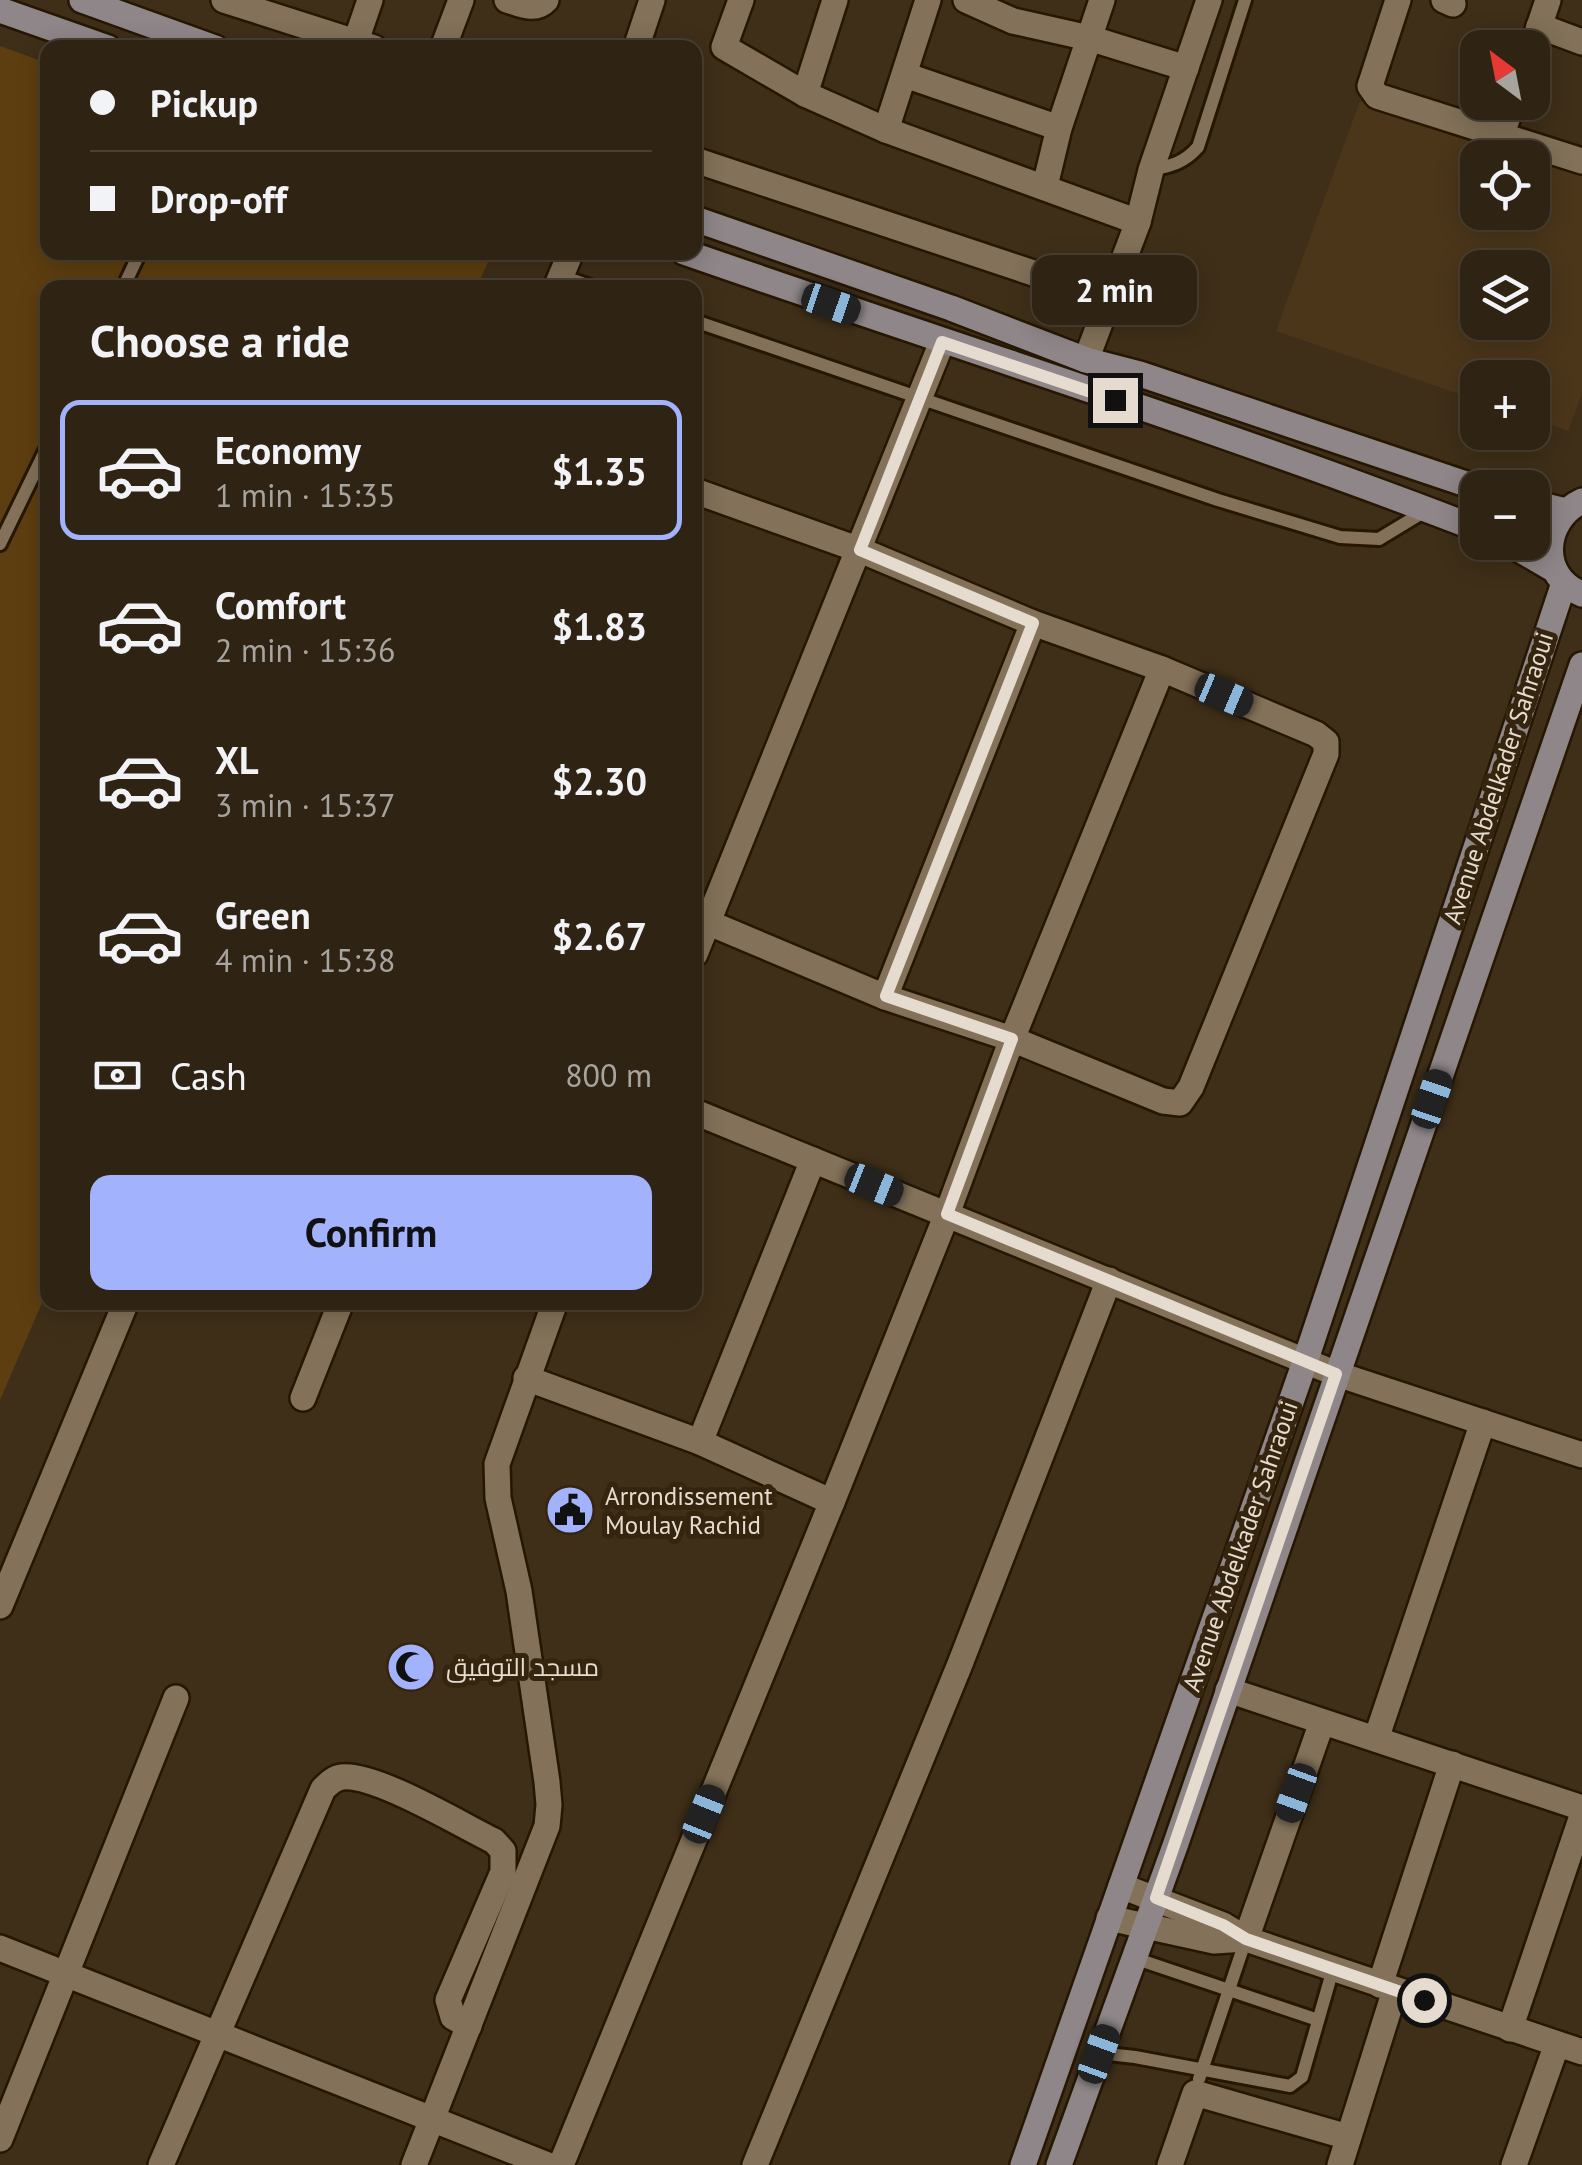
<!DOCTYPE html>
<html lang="en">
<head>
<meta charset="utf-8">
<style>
  :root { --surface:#2f2313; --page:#372b1c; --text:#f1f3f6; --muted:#a7a4a0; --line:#4a4033; --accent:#a2b2fd }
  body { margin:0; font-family:"PT Sans",Cairo,sans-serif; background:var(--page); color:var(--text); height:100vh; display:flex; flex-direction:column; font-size:38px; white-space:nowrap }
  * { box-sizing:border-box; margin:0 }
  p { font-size:32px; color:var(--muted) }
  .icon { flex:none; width:55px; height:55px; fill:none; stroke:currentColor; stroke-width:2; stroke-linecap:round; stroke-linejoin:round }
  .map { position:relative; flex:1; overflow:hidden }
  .drawer { position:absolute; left:40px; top:280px; width:662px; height:1030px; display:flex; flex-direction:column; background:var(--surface); border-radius:20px; box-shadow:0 5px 25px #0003,0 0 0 2px var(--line) }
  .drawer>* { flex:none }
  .banner { position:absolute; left:40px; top:40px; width:662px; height:220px; border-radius:20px; box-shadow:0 5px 25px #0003,0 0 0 2px var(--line); display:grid; align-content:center; height:220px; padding:0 50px; background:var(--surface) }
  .needle { width:65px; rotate:328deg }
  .buttons { position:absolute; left:1460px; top:30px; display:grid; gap:20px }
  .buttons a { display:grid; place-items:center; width:90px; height:90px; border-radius:20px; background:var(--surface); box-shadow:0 5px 25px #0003,0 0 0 2px var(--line); font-size:50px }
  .end { position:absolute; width:45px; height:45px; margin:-22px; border:12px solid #e5dbce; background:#111; box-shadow:0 0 0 5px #111 }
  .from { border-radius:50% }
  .bubble { position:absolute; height:70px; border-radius:20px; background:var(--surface); box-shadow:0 5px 25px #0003,0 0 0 2px var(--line); font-size:32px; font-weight:700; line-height:70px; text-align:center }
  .car { position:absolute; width:30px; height:60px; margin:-30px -15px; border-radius:12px; box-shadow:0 0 8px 2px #0007; background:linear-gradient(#222 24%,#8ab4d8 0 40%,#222 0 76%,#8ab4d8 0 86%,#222 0) }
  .banner b { display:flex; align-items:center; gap:35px; height:95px; font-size:38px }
  .banner b+b { border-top:2px solid var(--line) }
  .banner i { width:25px; height:25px; background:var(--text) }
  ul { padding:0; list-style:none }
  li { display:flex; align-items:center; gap:30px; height:140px; margin:0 20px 15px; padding:0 30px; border:5px solid transparent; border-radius:20px }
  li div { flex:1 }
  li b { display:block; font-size:38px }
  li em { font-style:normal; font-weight:700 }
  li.current { border-color:var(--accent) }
  li>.icon { width:90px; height:90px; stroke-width:1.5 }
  h2 { padding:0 50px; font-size:45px; line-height:120px }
  .pay { display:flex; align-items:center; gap:25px; height:110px; padding:0 50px; font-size:38px }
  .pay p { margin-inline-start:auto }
  .action { display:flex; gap:20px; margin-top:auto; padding:20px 50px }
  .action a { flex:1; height:115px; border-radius:20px; background:var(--accent); color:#111; font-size:40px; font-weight:700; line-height:115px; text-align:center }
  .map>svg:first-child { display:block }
  .built { fill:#4b361a; fill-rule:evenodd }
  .green { fill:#5d3e10 }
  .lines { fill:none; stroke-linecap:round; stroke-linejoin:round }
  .service-casing { stroke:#261702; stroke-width:18 }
  .minor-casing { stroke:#261702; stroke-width:30 }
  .secondary-casing { stroke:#261702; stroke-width:30 }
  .service { stroke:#837159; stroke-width:12 }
  .minor { stroke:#837159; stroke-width:25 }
  .secondary { stroke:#8e8688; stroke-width:25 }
  .route { stroke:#e5dbce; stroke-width:12 }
  .labels { text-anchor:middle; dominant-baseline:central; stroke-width:10; stroke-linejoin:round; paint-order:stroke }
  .street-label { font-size:25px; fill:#e5dbce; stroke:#35250f }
  .poi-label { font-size:25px; fill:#e5dbce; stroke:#35250f; text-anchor:start }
</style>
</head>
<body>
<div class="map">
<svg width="1582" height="2165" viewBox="0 0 1582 2165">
  <rect width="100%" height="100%" fill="#3f2f19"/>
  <path class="built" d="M1360,101L1530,157L1478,158V212H1532L1533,158L1582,175V393L1568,431L1533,418L1532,378H1478L1477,400L1276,331ZM1478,268H1532V322H1478Z"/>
  <polygon class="green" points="0,46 47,63 48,252 492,253 477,287 48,288 48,1289 0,1400"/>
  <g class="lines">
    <g class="service-casing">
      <g id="service">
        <path d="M1151,170C1171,166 1184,163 1198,147L1245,0"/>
        <polyline points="561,276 596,288"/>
        <polyline points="123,288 140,252"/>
        <polyline points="695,321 1218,500 1340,537 1379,539 1425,511"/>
        <polyline points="0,544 48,445"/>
        <polyline points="1134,1958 1318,2020"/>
        <polyline points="1099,2053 1135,2057 1290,2086 1302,2077 1333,1969"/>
        <polyline points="1199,2079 1246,1939"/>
      </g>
    </g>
    <g class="minor-casing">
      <g id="minor">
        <polyline points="224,0 374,48"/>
        <path d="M507,0C520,4 535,12 546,0"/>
        <polyline points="741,0 724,47 805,94 886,130 1138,222"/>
        <polyline points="966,0 1013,21 1089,38 1186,68"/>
        <polyline points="1398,0 1370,86 1377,96 1582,161"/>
        <polyline points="1444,0 1453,4"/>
        <polyline points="1539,26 1582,42"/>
        <polyline points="356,41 370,0"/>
        <polyline points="443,48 461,0"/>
        <polyline points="636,48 652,0"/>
        <polyline points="1532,48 1548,0"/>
        <polyline points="905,75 1059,128"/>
        <polyline points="805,94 835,0"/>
        <polyline points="886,130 928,0"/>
        <polyline points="1502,134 1513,102"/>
        <polyline points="695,160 1108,298"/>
        <polyline points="1045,186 1059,128 1102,0"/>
        <polyline points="556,288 571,252"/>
        <polyline points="1086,360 1138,222 1151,170 1209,0"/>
        <polyline points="695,491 860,550 1033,623 1162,669 1316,734 1326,742 1326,754 1191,1087 1180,1103 1163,1101 1012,1039 885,997 695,917"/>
        <polyline points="695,954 942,342"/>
        <polyline points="885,997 1033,623"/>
        <polyline points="695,1112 1337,1374 1582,1455"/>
        <polyline points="526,1378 700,1442 832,1502"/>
        <polyline points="303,1398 341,1302"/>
        <polyline points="700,1442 813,1160"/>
        <polyline points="0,1606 126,1302"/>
        <polyline points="1228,1690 1582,1808"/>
        <polyline points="1376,1739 1483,1422"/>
        <polyline points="1121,1886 1223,1925 1246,1939 1582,2052"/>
        <polyline points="1109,1918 1214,1941 1246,1939"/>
        <polyline points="1246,1939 1322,1722"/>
        <polyline points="0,1948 548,2165"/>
        <polyline points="1380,1985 1452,1764"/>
        <polyline points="1510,2029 1582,1816"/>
        <polyline points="0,2139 176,1698"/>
        <path d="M161,2165L323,1789C329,1783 334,1778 342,1777C375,1773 461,1825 494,1841L503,1851V1872L448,2000L453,2017L469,2026"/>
        <polyline points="414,2165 547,1826 549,1805 547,1782 519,1591 498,1498 497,1464 555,1302"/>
        <polyline points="561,2165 832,1502 947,1214 1012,1039 1162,669"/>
        <polyline points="755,2165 960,1664 1109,1280"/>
        <polyline points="1170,2165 1195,2093 1348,2137"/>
        <polyline points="1340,2165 1395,1990"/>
        <polyline points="1514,2165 1557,2044"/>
      </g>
    </g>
    <g class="secondary-casing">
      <g id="secondary">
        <polyline points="82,0 215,48"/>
        <polyline points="0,10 108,48"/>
        <polyline points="695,219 951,308 1086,360 1140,374 1478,488"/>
        <path d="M684,252C948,344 1216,428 1478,529"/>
        <path d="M1582,501C1542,520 1538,577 1582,594"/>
        <polyline points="1532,503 1566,511"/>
        <polyline points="1507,542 1553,569"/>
        <polyline points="1023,2165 1306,1359 1564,583"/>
        <polyline points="1059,2165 1175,1846 1582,665"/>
      </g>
    </g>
    <use href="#service" class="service"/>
    <use href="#minor" class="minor"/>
    <use href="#secondary" class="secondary"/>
  </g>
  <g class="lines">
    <polyline class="route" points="1115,400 942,342 860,550 1033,623 886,996 1012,1039 947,1214 1336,1374 1156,1898 1223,1925 1246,1939 1424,2000"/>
  </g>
  <defs>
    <g id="civic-disc" transform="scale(2.5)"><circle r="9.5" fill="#a2b2fd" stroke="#35250f"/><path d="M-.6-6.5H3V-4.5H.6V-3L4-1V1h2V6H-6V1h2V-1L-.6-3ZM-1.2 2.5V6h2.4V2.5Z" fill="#111"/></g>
    <g id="mosque-disc" transform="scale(2.5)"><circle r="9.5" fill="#a2b2fd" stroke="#35250f"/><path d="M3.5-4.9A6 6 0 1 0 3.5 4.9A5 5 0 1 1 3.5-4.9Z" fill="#111"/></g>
  </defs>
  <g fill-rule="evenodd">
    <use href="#civic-disc" x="570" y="1510"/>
    <use href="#mosque-disc" x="411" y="1667"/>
  </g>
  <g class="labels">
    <g class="street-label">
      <text transform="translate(1498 778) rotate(-72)">Avenue Abdelkader Sahraoui</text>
      <text transform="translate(1240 1546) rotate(-71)">Avenue Abdelkader Sahraoui</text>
    </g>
    <g class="poi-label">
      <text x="605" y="1496">Arrondissement<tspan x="605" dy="29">Moulay Rachid</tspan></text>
      <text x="446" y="1667">مسجد التوفيق</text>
    </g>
  </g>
</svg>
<div class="buttons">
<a><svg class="needle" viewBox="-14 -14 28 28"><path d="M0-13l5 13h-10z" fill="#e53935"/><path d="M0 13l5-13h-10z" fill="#a7a4a0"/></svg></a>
<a><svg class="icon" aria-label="locate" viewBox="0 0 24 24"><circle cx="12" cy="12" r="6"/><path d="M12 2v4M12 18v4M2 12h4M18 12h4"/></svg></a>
<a><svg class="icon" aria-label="layers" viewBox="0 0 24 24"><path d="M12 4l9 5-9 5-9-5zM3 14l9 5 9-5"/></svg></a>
<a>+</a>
<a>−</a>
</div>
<i class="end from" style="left:1424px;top:2000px"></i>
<i class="end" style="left:1115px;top:400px"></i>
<div class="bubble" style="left:1032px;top:255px;width:165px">2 min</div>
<i class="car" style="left:831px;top:304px;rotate:109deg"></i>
<i class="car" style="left:1224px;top:695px;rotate:113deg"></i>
<i class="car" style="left:1432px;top:1099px;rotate:19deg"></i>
<i class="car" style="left:874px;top:1185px;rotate:112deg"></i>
<i class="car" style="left:1296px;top:1793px;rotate:200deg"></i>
<i class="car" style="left:704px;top:1814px;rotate:22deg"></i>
<i class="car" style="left:1099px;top:2054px;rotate:20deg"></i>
<div class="banner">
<b><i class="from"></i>Pickup</b>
<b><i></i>Drop-off</b>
</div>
<section class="drawer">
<h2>Choose a ride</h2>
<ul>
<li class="current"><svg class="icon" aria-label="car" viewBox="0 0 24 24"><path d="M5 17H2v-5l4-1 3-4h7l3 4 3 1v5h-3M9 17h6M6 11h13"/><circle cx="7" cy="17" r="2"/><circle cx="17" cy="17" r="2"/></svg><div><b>Economy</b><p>1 min · 15:35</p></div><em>$1.35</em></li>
<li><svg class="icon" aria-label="car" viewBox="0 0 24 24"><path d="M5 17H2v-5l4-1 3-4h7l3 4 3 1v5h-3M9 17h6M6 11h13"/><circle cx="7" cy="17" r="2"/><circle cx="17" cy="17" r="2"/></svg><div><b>Comfort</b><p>2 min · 15:36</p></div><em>$1.83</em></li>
<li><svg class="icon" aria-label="car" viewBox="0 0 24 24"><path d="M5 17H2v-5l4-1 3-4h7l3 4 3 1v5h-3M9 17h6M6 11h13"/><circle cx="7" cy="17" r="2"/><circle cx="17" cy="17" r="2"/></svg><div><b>XL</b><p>3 min · 15:37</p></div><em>$2.30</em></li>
<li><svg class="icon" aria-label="car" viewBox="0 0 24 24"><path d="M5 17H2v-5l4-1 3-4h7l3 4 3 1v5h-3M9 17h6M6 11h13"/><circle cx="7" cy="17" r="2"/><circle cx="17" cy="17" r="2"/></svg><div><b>Green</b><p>4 min · 15:38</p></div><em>$2.67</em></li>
</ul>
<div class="pay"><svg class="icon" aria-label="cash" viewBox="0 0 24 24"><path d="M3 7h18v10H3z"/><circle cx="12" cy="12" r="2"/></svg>Cash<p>800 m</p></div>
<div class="action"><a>Confirm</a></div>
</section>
</div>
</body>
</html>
